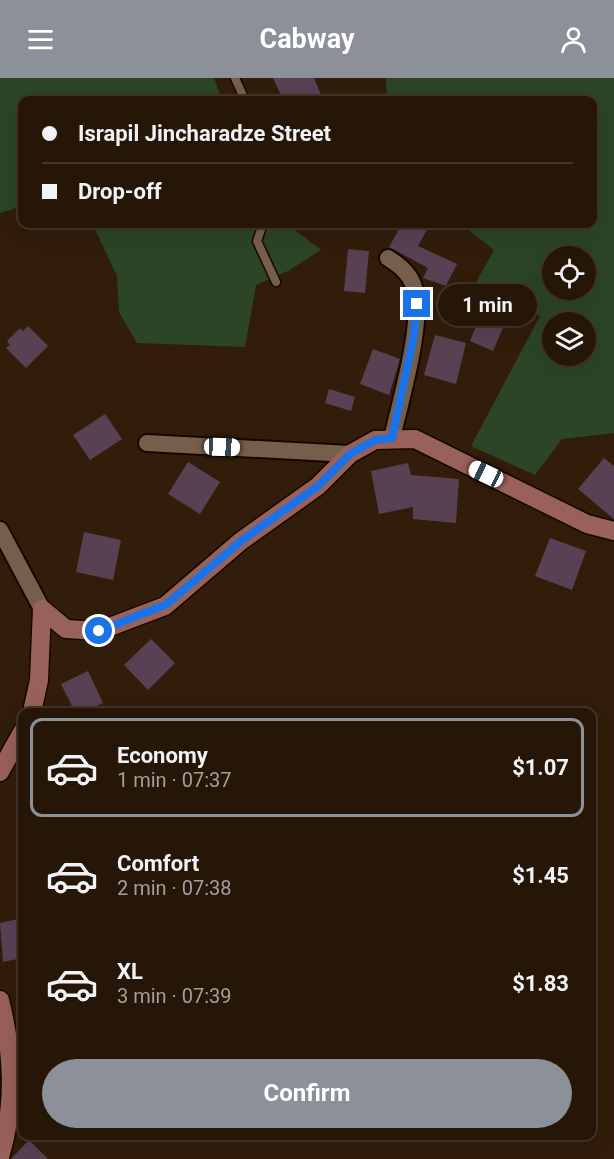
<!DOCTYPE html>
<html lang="en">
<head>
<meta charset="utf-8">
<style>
  :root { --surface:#251608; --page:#2d1f12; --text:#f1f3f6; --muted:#a39f9c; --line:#423529; --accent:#8c9099 }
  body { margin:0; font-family:Roboto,sans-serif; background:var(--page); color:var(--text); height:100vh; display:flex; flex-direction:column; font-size:22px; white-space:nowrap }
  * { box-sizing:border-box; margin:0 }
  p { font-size:20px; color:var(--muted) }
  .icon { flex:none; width:33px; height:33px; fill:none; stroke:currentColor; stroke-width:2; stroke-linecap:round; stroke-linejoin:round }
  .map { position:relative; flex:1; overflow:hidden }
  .drawer { position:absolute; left:18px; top:630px; width:578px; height:432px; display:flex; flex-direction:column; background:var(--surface); border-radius:12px; box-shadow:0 6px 24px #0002,0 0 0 2px var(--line) }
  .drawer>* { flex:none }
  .hud { position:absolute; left:18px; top:18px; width:579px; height:132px; border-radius:12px; box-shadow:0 6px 24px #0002,0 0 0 2px var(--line); display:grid; align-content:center; height:132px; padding:0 24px; background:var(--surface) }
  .controls { position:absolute; left:542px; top:168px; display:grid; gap:12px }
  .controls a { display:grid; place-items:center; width:54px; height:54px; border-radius:50%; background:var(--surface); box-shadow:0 6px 24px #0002,0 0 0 2px var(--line); font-size:30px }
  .end { position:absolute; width:27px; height:27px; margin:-14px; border:8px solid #1a73e8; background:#fff; box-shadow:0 0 0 3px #fff }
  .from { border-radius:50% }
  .bubble { position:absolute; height:42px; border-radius:21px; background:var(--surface); box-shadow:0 6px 24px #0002,0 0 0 2px var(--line); font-size:20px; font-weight:700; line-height:42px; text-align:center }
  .car { position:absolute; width:18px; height:36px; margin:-18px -9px; border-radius:8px; box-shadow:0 0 4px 2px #0007; background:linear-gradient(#fff 24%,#345 0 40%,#fff 0 76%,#345 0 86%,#fff 0) }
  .hud b { display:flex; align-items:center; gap:21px; height:57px; font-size:22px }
  .hud b+b { border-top:2px solid var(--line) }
  .hud i { width:15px; height:15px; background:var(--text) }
  ul { padding:10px 0 0; list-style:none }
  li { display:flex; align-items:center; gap:18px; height:99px; margin:0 12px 9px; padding:0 12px; border:3px solid transparent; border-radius:12px }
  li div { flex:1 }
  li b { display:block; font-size:22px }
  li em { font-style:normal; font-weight:700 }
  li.current { border-color:var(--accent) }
  li>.icon { width:54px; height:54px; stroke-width:1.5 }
  .action { display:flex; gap:12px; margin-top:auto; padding:12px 24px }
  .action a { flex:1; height:69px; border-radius:36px; background:var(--accent); color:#fff; font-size:24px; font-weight:700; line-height:69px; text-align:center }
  header { display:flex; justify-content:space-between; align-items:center; height:78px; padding:0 24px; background:var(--accent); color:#fff; font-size:27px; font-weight:700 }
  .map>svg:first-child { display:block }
  .green { fill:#2c4526; fill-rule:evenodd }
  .building { fill:#594154 }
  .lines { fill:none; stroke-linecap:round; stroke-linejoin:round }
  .lane-casing { stroke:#180700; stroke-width:11 }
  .street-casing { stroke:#180700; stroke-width:20 }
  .secondary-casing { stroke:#180700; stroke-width:21 }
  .lane { stroke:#765f4a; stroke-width:8 }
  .street { stroke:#765f4a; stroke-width:16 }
  .secondary { stroke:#986159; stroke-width:18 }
  .route { stroke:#1a73e8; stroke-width:8 }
</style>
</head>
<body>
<header><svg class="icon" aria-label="menu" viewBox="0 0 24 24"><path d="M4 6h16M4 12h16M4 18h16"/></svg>Cabway<svg class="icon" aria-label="person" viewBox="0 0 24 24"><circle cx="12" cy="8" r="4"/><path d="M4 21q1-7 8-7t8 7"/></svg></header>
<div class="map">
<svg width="614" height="1081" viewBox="0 0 614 1081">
  <rect width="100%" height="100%" fill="#311d0a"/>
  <g class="green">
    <polygon points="0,0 214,0 222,22 22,22 22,128 0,135"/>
    <path d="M386,0H614V355L562,361L535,397L471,368L540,238L474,208L494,172L461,146H592V22H387ZM552,178H585V212H552ZM552,244H585V278H552Z"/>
    <polygon points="88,146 287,146 321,172 288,193 256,207 245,269 137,265 119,234 117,198 94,149"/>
  </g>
  <g class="building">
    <polygon points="273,0 314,0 321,17 309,22 283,22"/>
    <polygon points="402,146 430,146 418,168 457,186 446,208 423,200 428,190 389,169"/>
    <polygon points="348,171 369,173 365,215 344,213"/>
    <polygon points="485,226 509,236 493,273 470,263"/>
    <polygon points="28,248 48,268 26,290 6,270 10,267 7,263 20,250 23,253"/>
    <polygon points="435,257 466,265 456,306 424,297"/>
    <polygon points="373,271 400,281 389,317 360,306"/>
    <polygon points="329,311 355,319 351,333 325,325"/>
    <polygon points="105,336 122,361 90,382 73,357"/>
    <polygon points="604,380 614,388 614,441 578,411"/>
    <polygon points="188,384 220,404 200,436 168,416"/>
    <polygon points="408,385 411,397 459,401 456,445 413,441 413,429 379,436 371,393"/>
    <polygon points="84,454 121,462 113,502 76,494"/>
    <polygon points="550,460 586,473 572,512 535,498"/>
    <polygon points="151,561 175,585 148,612 124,587"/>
    <polygon points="88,593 103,625 83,634 75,634 61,606"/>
    <polygon points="22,840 22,880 3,884 0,845"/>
    <polygon points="29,1062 48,1081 11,1081"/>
  </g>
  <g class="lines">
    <g class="lane-casing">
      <g id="lane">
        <polyline points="235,0 245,22"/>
        <polyline points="263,146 257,163 276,204"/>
      </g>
    </g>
    <g class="street-casing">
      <g id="street">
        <path d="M388,180C399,187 408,194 413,206C426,239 400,324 392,360"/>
        <polyline points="147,365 350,376"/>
        <polyline points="0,452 42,531"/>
      </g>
    </g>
    <g class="secondary-casing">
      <g id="secondary">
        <polyline points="42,531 66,551 99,553 165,528 241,463 318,408 350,376 375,362 415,361 587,446 614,453"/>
        <polyline points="32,634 39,602 42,531"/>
        <polyline points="0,694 22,654"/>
        <path d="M0,922C13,975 16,1026 0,1079"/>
      </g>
    </g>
    <use href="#lane" class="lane"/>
    <use href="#street" class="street"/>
    <use href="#secondary" class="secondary"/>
  </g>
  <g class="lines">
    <polyline class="route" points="99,553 167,526 241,463 318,408 350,376 375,362 392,360 414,257 417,226"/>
  </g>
</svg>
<div class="controls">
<a><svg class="icon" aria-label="locate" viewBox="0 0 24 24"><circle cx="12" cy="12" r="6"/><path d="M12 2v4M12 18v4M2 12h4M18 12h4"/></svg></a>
<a><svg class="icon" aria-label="layers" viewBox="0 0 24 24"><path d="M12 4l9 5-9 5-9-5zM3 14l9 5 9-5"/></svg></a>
</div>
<i class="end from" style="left:99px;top:553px"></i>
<i class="end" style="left:417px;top:226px"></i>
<div class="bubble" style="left:438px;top:206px;width:99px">1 min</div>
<i class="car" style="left:222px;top:369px;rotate:92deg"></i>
<i class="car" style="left:486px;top:396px;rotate:295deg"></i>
<div class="hud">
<b><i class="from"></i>Israpil Jincharadze Street</b>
<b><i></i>Drop-off</b>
</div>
<section class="drawer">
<ul>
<li class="current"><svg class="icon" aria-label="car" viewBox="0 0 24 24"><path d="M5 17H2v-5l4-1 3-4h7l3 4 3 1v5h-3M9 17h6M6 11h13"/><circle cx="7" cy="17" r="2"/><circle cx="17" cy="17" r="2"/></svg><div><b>Economy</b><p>1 min · 07:37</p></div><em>$1.07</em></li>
<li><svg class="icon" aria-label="car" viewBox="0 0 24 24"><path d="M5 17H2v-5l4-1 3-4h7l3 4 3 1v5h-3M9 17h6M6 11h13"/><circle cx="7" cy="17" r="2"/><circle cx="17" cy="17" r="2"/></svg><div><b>Comfort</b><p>2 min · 07:38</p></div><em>$1.45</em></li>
<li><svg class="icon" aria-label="car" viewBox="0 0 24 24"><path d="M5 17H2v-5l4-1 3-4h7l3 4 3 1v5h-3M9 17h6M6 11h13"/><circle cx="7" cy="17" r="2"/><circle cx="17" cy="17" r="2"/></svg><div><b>XL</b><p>3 min · 07:39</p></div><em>$1.83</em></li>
</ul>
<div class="action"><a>Confirm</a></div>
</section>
</div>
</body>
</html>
